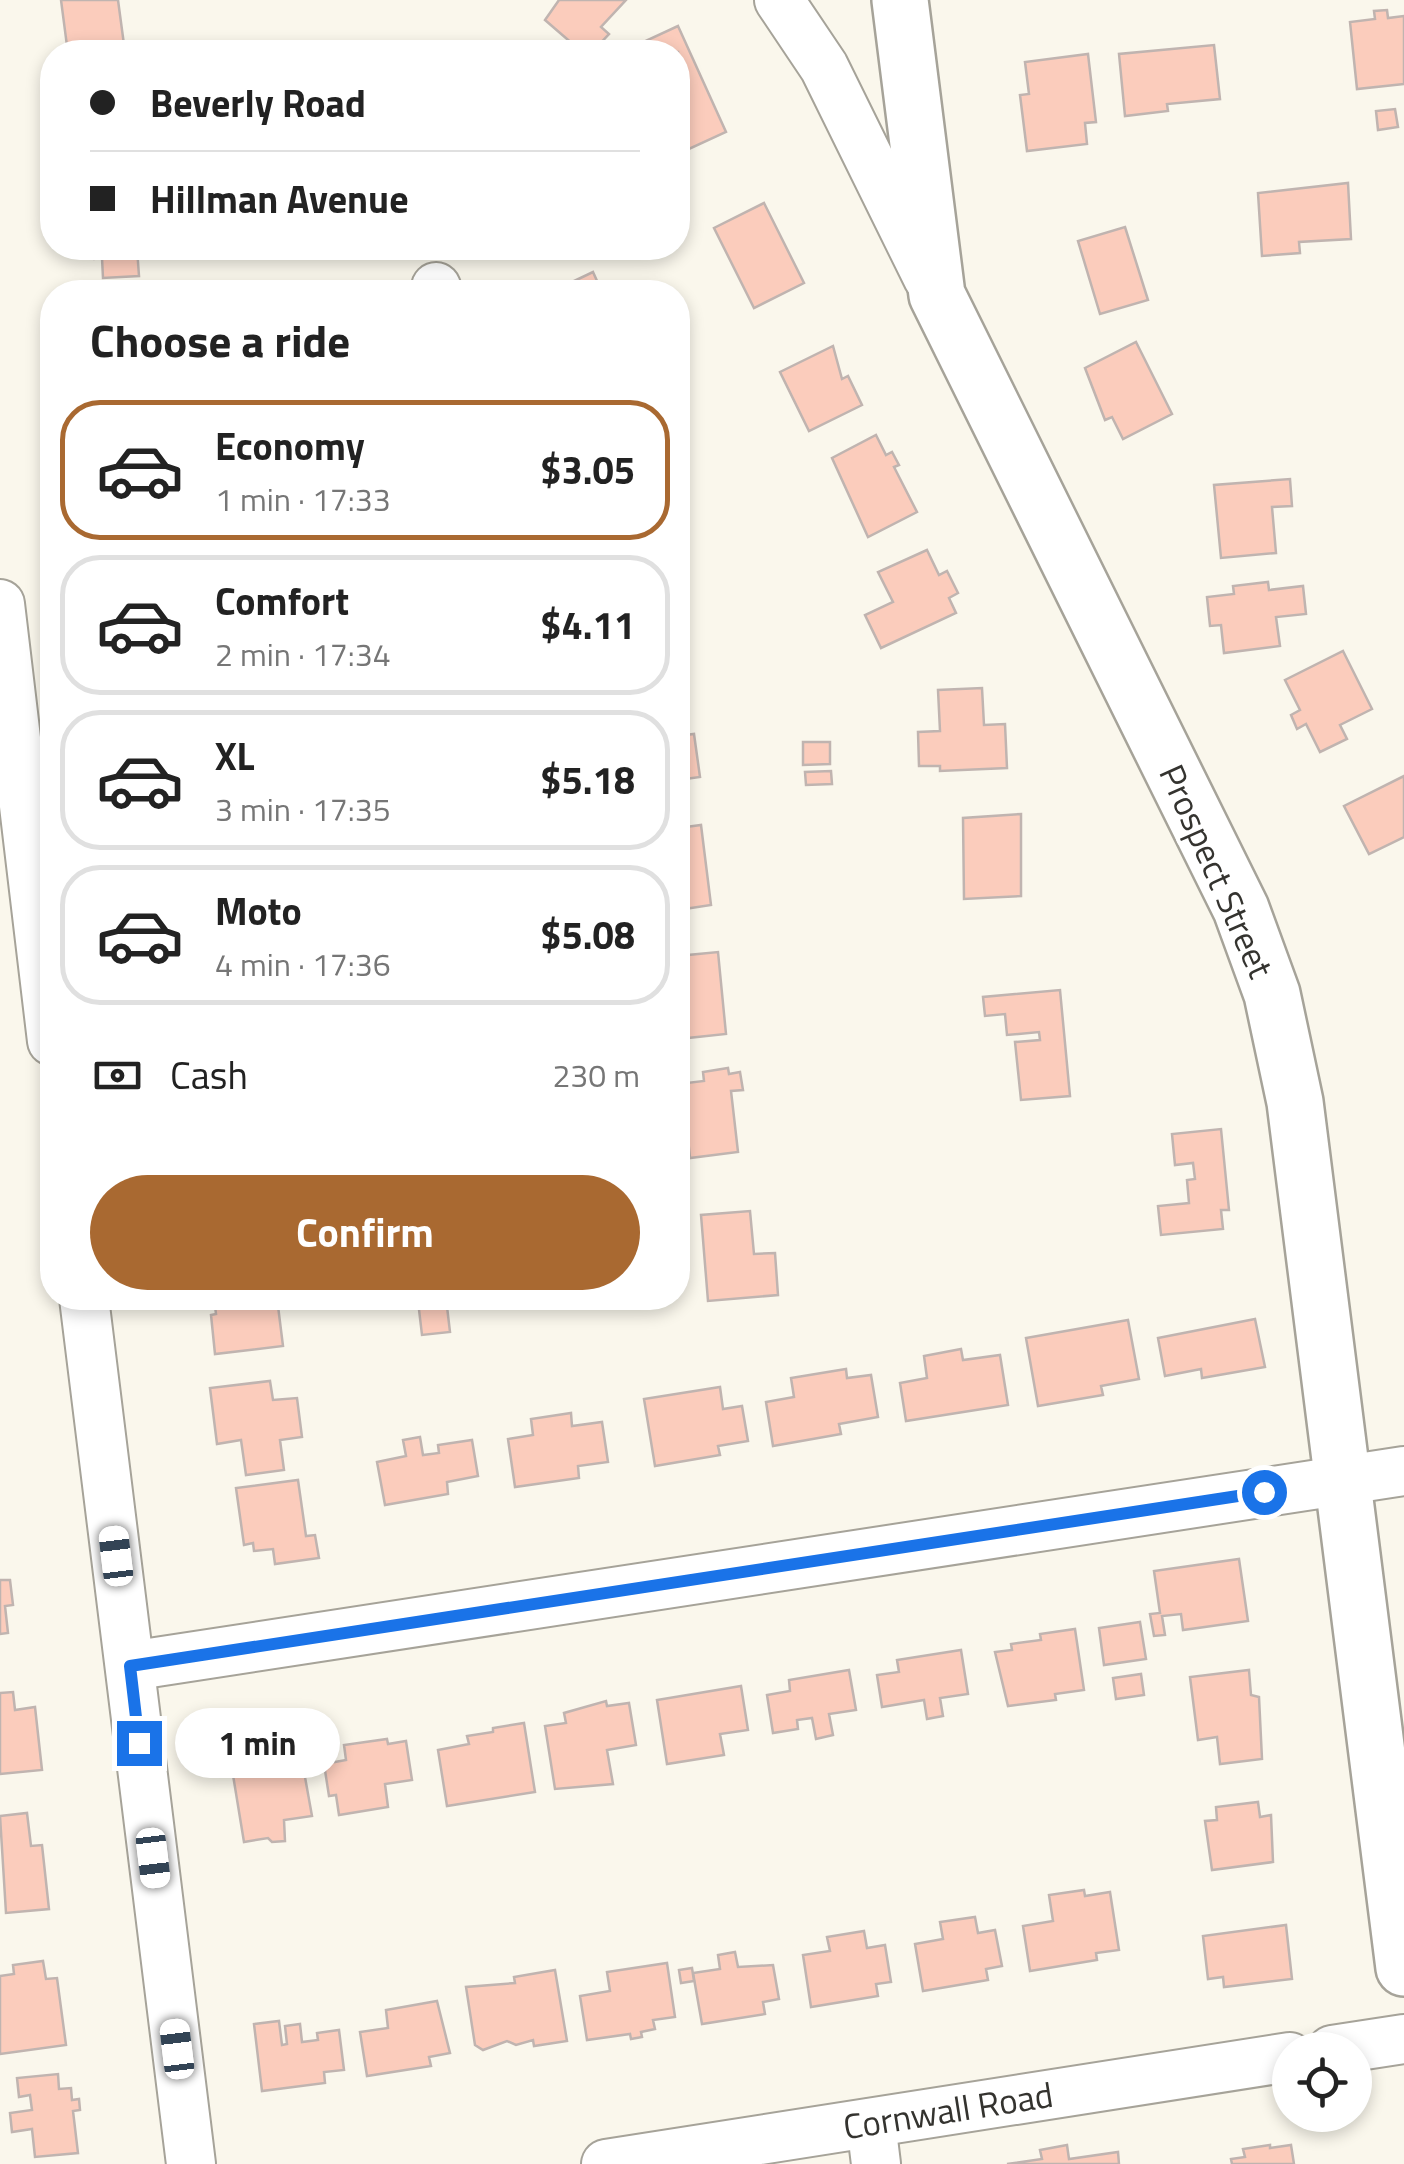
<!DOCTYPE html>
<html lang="en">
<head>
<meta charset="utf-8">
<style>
  :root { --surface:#fff; --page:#f6f6f6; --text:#222; --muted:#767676; --line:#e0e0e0; --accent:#a96931 }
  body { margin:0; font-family:"Titillium Web",sans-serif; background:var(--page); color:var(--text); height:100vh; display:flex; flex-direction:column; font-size:38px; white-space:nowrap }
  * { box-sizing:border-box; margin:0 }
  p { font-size:32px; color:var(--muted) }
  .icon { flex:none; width:55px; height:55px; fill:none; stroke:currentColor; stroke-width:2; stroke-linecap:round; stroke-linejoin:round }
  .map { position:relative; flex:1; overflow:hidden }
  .panel { position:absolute; left:40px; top:280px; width:650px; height:1030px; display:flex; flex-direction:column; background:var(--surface); border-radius:40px; box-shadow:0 5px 15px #0003 }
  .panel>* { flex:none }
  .top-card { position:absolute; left:40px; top:40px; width:650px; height:220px; border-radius:40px; box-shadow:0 5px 15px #0003; display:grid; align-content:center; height:220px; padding:0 50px; background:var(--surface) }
  .tools { position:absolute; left:1272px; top:2032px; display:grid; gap:20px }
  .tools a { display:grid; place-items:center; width:100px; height:100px; border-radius:50%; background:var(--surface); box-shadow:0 5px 15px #0003; font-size:50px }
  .end { position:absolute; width:45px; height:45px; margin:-22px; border:12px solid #1a73e8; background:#fff; box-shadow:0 0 0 5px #fff }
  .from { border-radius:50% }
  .bubble { position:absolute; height:70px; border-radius:35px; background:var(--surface); box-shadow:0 5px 15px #0003; font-size:32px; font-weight:700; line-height:70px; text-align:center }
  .car { position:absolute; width:30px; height:60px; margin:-30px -15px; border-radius:12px; box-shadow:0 0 8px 2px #0007; background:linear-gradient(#fff 24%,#345 0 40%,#fff 0 76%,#345 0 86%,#fff 0) }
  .top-card b { display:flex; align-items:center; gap:35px; height:95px; font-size:38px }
  .top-card b+b { border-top:2px solid var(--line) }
  .top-card i { width:25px; height:25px; background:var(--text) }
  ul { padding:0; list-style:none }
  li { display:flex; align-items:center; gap:30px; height:140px; margin:0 20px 15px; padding:0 30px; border:5px solid var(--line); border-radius:40px }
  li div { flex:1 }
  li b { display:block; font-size:38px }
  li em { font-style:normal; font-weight:700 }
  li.on { border-color:var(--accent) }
  li>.icon { width:90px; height:90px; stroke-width:1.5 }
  h2 { padding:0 50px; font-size:45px; line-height:120px }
  .pay { display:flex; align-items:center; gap:25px; height:110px; padding:0 50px; font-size:38px }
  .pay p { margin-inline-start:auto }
  .cta { display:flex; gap:20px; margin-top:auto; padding:20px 50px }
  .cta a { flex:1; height:115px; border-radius:60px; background:var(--accent); color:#fff; font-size:40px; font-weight:700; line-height:115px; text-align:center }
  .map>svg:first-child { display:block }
  .building { fill:#fbccbc; stroke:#c0b4b0; stroke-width:2.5 }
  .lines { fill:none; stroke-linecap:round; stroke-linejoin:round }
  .minor-casing { stroke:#a6a399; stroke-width:52 }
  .major-casing { stroke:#a6a399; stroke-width:60 }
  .minor { stroke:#fff; stroke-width:48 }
  .major { stroke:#fff; stroke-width:55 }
  .route { stroke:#1a73e8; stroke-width:12 }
  .labels { text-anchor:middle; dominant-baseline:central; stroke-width:8; stroke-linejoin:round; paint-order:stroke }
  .street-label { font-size:35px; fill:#34332f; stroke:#fff }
</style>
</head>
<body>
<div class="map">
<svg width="1404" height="2164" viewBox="0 0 1404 2164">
  <rect width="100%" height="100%" fill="#faf7ec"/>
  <g class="building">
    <polygon points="61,0 118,0 125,52 79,52 78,45 67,46"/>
    <polygon points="559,0 626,0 601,27 609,34 592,52 582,52 545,20"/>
    <polygon points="1387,10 1388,18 1404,16 1404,84 1357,89 1350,22 1375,19 1374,11"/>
    <polygon points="678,26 726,132 678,154 678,52 645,52 641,43"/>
    <polygon points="1214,45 1220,99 1167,104 1168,111 1125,116 1119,54"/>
    <polygon points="1088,54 1096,122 1085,123 1087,144 1027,151 1020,95 1029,94 1025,62"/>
    <polygon points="1395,109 1398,127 1378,130 1376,111"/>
    <polygon points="1348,183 1351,239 1299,242 1300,253 1262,256 1258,193"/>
    <polygon points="764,203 804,283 754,308 714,228"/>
    <polygon points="1125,227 1148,300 1100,314 1078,241"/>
    <polygon points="86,248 137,248 139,276 103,278 102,258 94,259"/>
    <polygon points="593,272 602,292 551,292"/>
    <polygon points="1136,342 1172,414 1123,439 1112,417 1105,420 1085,368"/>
    <polygon points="833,346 842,379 848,376 862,405 809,431 780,372"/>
    <polygon points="876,435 886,455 892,452 899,465 894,467 917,512 868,537 832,458"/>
    <polygon points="1290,479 1292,506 1272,507 1276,553 1221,558 1214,485"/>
    <polygon points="927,550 939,575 947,571 958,593 949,598 956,613 881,648 865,615 893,602 878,572"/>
    <polygon points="1268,582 1269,590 1303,586 1306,614 1276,617 1280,646 1224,653 1221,625 1210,626 1207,597 1234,594 1233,586"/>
    <polygon points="1343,651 1372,709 1340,725 1347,739 1320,752 1306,724 1297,729 1291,715 1300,710 1285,680"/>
    <polygon points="982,688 984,725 1005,724 1007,768 940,771 940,766 919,766 918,732 940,731 938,690"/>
    <polygon points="678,701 681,701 685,735 694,734 700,777 678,780"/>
    <polygon points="803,742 830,742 830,764 803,765"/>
    <polygon points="831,771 832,784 806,785 805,772"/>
    <polygon points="1404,776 1404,837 1369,854 1344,806"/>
    <polygon points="1021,814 1021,896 964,899 963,818"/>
    <polygon points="701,825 711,905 678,910 678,828"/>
    <polygon points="718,952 726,1034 678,1039 678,956"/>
    <polygon points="1060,990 1070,1096 1021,1100 1015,1042 1040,1040 1039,1032 1007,1035 1005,1014 985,1016 983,997"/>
    <polygon points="728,1068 729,1074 740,1072 743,1090 731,1091 738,1152 690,1158 686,1119 678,1121 678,1084 704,1081 703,1072"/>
    <polygon points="1221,1129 1229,1210 1221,1210 1223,1229 1161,1235 1158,1206 1189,1203 1187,1180 1195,1179 1193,1163 1175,1165 1172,1134"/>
    <polygon points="750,1211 754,1254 775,1253 778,1295 708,1301 701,1215"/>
    <polygon points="214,1298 277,1298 283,1346 215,1354 211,1315 216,1314"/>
    <polygon points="401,1298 446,1298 450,1332 422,1335 418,1301 401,1302"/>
    <polygon points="1255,1319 1265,1367 1202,1378 1201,1369 1165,1376 1158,1338"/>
    <polygon points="1128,1320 1139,1379 1101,1386 1103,1395 1038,1406 1026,1338"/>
    <polygon points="961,1349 963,1360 1000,1355 1008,1405 906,1421 900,1383 927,1378 924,1356"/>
    <polygon points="846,1369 847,1378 871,1375 878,1417 839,1424 841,1434 773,1446 766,1402 794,1397 791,1378"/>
    <polygon points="270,1381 273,1400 297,1398 302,1437 280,1440 284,1470 246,1475 241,1440 217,1444 210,1388"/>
    <polygon points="720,1387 723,1409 742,1406 748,1441 718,1446 720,1455 655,1466 644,1399"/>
    <polygon points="571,1413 572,1426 602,1422 608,1462 578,1466 579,1478 515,1487 508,1439 533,1435 531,1419"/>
    <polygon points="420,1437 423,1455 439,1453 438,1445 472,1440 478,1476 447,1482 448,1494 385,1505 377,1462 406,1456 403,1440"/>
    <polygon points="298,1480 306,1536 315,1535 319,1558 275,1564 273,1549 254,1551 253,1543 244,1545 236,1488"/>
    <polygon points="1239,1559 1248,1621 1183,1630 1181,1614 1162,1616 1165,1635 1154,1636 1150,1614 1160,1613 1154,1571"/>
    <polygon points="0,1580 10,1580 13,1605 5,1606 8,1633 0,1634"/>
    <polygon points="1140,1622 1146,1659 1104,1665 1099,1628"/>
    <polygon points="1075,1629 1084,1690 1055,1694 1056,1700 1008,1706 995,1652 1012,1650 1011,1644 1041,1640 1040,1634"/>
    <polygon points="961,1650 968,1694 940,1698 943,1716 927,1719 924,1700 882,1707 877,1675 899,1672 897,1660"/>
    <polygon points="849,1670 856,1710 829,1714 833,1735 816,1739 812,1718 797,1720 798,1729 773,1733 767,1695 790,1691 789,1680"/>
    <polygon points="1249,1670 1251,1695 1259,1697 1262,1759 1220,1764 1217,1737 1198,1740 1190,1677"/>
    <polygon points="1141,1674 1144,1695 1116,1699 1113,1678"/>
    <polygon points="741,1686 748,1730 720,1734 724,1755 667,1764 657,1700"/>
    <polygon points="13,1692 15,1710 35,1707 42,1770 0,1774 0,1693"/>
    <polygon points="606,1701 607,1706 629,1703 636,1745 607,1750 613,1784 555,1789 545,1726 566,1723 564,1713"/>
    <polygon points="524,1723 535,1792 447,1806 438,1750 469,1744 467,1736 493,1732 493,1728"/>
    <polygon points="387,1739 388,1744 406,1741 412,1780 385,1784 388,1807 339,1815 336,1795 329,1796 324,1764 346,1760 344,1745"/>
    <polygon points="264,1764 266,1772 303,1766 312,1816 284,1820 285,1841 272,1842 268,1838 244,1842 232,1769"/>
    <polygon points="1258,1802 1260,1817 1271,1815 1273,1862 1212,1870 1205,1821 1217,1820 1216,1807"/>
    <polygon points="27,1813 31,1846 42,1845 49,1909 6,1913 0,1816"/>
    <polygon points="1084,1890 1085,1896 1110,1892 1119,1950 1096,1953 1097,1960 1030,1971 1023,1926 1053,1921 1049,1895"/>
    <polygon points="975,1917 978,1933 995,1930 1002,1966 986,1969 988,1980 923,1991 915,1944 943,1939 940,1922"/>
    <polygon points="1286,1925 1292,1979 1224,1987 1223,1977 1208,1979 1203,1936"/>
    <polygon points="864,1931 867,1948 885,1945 891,1982 876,1984 878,1996 811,2007 803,1955 830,1951 827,1937"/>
    <polygon points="735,1952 738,1967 773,1965 779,1999 763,2002 765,2014 702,2024 693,1973 720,1969 718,1955"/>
    <polygon points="43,1961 46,1979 57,1978 66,2045 0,2054 0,1976 14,1974 13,1965"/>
    <polygon points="667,1963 675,2017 653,2020 655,2029 641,2032 642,2037 631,2039 630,2034 587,2040 580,1996 610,1991 607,1972"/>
    <polygon points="692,1968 694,1981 681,1983 679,1970"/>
    <polygon points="555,1970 567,2041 534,2046 533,2040 516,2045 507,2041 483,2050 475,2045 466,1987 515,1983 514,1977"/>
    <polygon points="437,2001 450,2053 429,2057 431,2066 367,2076 360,2032 388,2028 386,2010"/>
    <polygon points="279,2021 282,2045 287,2044 285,2026 300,2024 302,2042 318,2040 317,2033 339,2030 344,2070 324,2072 325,2083 262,2091 254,2024"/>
    <polygon points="58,2074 59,2089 71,2088 72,2100 79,2099 80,2110 73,2111 78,2153 35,2157 32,2129 12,2132 10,2113 32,2110 30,2095 19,2097 17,2078"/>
    <polygon points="1067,2145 1069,2159 1118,2152 1119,2164 1007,2164 1042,2159 1040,2150"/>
    <polygon points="1270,2145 1270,2148 1291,2145 1294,2164 1232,2164 1231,2159 1245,2157 1243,2149"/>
  </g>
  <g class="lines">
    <g class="minor-casing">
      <g id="minor">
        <polyline points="779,0 824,67 928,278"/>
        <polyline points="436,287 438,292"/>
        <polyline points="0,604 52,1041"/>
        <polyline points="84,1298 191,2164"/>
        <polyline points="130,1666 1404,1471"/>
        <polyline points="1332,2050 1404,2039"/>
        <polyline points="871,2123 876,2164"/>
        <polyline points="606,2164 1290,2057"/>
      </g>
    </g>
    <g class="major-casing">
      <polyline id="major" points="900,0 937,295 1241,909 1272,994 1295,1102 1404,1968"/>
    </g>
    <use href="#minor" class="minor"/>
    <use href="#major" class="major"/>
  </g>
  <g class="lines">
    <polyline class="route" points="139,1743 130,1666 1264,1492"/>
  </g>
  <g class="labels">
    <g class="street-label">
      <text transform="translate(1217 871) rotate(66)">Prospect Street</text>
      <text transform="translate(948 2110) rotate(-9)">Cornwall Road</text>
    </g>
  </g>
</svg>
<div class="tools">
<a><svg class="icon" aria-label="locate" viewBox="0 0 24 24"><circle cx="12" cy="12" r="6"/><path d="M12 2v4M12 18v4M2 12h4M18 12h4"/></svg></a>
</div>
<i class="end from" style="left:1264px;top:1492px"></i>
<i class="end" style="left:139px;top:1743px"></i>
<div class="bubble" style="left:175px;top:1708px;width:165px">1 min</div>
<i class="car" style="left:116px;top:1556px;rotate:353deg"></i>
<i class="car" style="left:153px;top:1858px;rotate:173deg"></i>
<i class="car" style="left:177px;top:2049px;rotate:353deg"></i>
<div class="top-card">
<b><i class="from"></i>Beverly Road</b>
<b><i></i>Hillman Avenue</b>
</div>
<section class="panel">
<h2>Choose a ride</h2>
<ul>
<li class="on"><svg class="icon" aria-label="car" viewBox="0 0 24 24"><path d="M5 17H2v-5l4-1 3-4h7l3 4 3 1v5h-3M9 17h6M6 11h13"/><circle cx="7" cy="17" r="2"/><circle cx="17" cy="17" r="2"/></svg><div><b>Economy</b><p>1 min · 17:33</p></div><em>$3.05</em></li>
<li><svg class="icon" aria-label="car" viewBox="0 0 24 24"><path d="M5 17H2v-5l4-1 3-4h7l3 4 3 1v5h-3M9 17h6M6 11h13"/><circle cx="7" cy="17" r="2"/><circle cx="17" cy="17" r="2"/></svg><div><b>Comfort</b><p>2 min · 17:34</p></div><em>$4.11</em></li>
<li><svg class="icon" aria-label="car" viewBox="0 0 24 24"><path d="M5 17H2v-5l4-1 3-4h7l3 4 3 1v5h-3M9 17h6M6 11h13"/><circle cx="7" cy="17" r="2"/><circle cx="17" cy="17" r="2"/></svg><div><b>XL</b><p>3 min · 17:35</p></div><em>$5.18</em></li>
<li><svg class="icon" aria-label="car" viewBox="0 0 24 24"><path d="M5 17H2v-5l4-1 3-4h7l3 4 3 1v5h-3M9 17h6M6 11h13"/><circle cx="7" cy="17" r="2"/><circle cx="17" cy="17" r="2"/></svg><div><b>Moto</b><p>4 min · 17:36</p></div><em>$5.08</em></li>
</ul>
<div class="pay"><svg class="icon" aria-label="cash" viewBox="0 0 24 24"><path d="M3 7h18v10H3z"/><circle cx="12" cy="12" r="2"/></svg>Cash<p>230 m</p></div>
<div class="cta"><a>Confirm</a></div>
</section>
</div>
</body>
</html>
